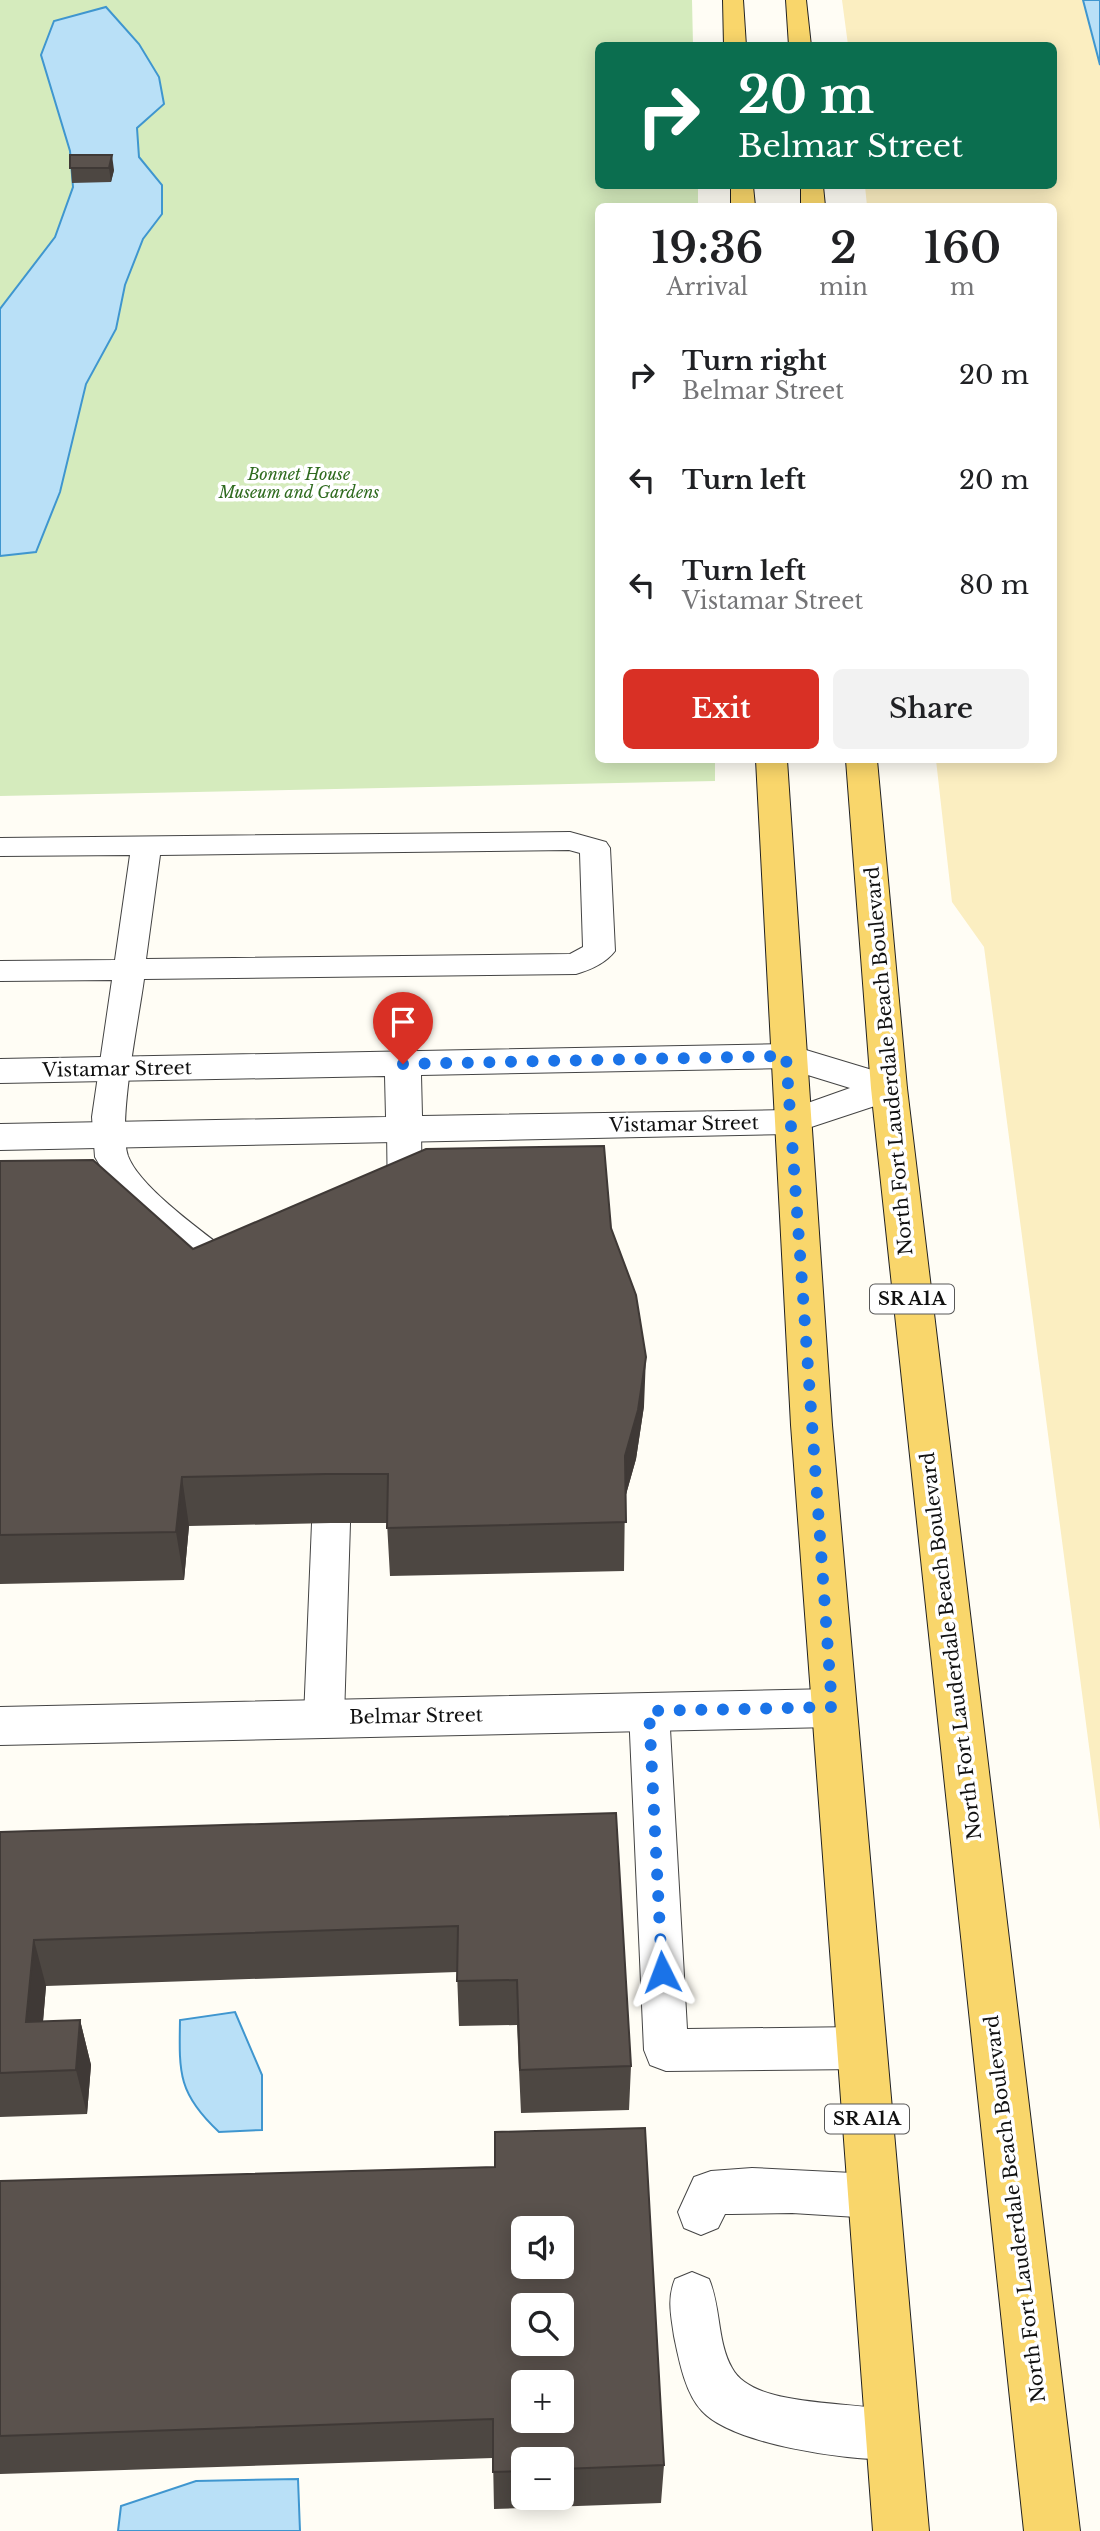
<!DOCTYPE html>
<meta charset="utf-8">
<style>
:root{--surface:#fff;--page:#f2f2f2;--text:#202124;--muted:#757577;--accent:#d93025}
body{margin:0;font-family:"Libre Baskerville",serif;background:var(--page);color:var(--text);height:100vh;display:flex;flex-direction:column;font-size:26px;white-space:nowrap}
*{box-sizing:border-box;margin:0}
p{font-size:23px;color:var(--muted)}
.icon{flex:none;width:38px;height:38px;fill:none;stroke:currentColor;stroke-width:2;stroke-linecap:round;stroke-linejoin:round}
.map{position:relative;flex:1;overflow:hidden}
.sheet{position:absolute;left:595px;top:203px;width:462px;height:560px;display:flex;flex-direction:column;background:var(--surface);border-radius:10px;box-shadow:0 4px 18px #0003}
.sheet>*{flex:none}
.guide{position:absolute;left:595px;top:42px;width:462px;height:147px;border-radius:10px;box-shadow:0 4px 18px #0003;background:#0b6e4f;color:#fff;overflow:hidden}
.tools{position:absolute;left:511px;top:2216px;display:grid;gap:14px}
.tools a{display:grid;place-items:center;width:63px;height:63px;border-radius:10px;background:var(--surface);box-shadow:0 4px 18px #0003;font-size:35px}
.pin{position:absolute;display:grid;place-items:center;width:60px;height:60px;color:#fff;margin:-72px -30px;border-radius:50% 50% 50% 0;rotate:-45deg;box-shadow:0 0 7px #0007}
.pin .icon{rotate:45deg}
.me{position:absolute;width:77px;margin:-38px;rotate:357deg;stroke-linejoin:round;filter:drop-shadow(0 0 5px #0008)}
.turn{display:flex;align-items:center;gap:24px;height:147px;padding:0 28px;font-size:32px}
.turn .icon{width:91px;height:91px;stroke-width:2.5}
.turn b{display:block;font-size:49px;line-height:60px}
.eta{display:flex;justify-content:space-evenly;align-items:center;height:119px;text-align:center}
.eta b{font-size:42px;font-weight:600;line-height:49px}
.action{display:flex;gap:14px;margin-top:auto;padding:14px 28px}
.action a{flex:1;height:80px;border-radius:10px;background:var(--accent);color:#fff;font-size:28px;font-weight:600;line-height:80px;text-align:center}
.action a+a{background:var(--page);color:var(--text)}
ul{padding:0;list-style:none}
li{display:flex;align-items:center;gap:21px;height:105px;padding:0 28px}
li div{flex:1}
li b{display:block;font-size:26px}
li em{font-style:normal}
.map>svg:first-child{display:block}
</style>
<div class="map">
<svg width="1100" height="2531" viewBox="0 0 1100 2531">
<rect width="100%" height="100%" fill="#fffdf5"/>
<path fill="#d5ebbd" d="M0,0H692L693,45L598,46V186H698V206H598V760H715V781L0,796Z"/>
<path fill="#fbeec1" d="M842,0H1083L1100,65V1830L984,947L952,902L936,760H1054V206H867L865,186H1054V46L848,45Z"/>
<path fill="#b9e0f7" stroke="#3f96cf" stroke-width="2" d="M1083,0H1100V65Z
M106,7L139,44L159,77L164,104L137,128L139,157L162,185V214L143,239L125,285L116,329L86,384L60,492L36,552L0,556V309L55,237L73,187L70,151L41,55L54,21Z
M235,2012L262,2075V2130L219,2132C178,2094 179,2073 180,2020Z
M298,2479L300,2531H118L121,2506L196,2481Z"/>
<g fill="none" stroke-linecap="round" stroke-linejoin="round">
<defs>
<path id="service" d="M570,832L606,842L610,848L615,951C606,963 590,970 576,974L144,979C139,1018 117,1123 128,1156C141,1191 220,1244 250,1268L256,1277L250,1286L238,1290L226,1286L138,1213L109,1181L95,1157L92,1117L112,980L0,981V961L115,960L130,855L0,856V838ZM569,850L580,853L583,947L570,954L146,959L160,855Z
M404,1118L416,1121L421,1129L422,1207L417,1216L405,1219L393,1216L388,1207L387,1129L392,1121Z
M331,1508L345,1512L350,1523L344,1718L338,1730L324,1735L310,1730L304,1718L312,1523L317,1512Z
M649,1694L663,1699L669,1711L687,2029L860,2027L876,2033L882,2048L876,2063L860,2069L666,2071L650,2065L644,2050L629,1711L635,1699Z
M752,2168L873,2174L890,2180L896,2196L890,2212L873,2218L792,2213L731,2214H725L718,2228L701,2235L684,2228L678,2212L694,2177L711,2171Z
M692,2272L709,2279C721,2307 717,2342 732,2368C755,2412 867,2398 911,2416L918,2434L911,2452C904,2454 897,2458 891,2459C847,2461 732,2444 702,2411C685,2393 679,2360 674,2336C671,2315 667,2299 675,2279Z"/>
<path id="minor" d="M786,1044L902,1079L907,1088L902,1097L790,1134L0,1150V1124L386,1117L385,1076L0,1083V1059ZM785,1068L850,1088L788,1110L422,1116L421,1075Z
M832,1689L848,1695L854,1708L848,1721L832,1727L0,1745V1707Z"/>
<path id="primary" d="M723,0H743L746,46H724Z
M786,0H806L811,46H789Z
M731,186H753L755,206H731Z
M801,186H823L825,206H801Z
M756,760H787L832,1425L929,2531H873L791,1425Z
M846,760H877L907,1088L1080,2531H1024L871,1088Z"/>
</defs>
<use href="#service" stroke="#444" stroke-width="2"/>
<use href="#minor" stroke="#444" stroke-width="2"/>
<use href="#primary" stroke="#222" stroke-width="2"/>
<use href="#service" fill="#fff" fill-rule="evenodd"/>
<use href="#minor" fill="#fff" fill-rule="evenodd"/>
<use href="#primary" fill="#f9d66b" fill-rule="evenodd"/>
</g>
<path fill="#4d4742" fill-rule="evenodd" d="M70,155L114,170L111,182L72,183Z
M0,1161L193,1249L611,1228L644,1406L636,1459L625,1498L624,1571L390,1576L387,1523H331L189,1526L184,1580L0,1584Z
M616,1813L631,2066L629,2110L521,2113L517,2025L459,2026L457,1972L46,1986L43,2022L80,2020L91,2065L87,2114L0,2117V1832Z
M0,2181L664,2465L661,2503L494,2509L493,2458L0,2474ZM523,2459H562V2497H523Z"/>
<path fill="#3f3936" d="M112,155L114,170L111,182L109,168Z
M646,1357L644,1406L636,1459L623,1505L625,1456Z
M182,1477L189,1526L184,1580L176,1532Z
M34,1940L46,1986L39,2067L26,2022Z
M80,2020L91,2065L87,2114L76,2070Z"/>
<path fill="#5a524d" stroke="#3f3936" stroke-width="2" fill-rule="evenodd" d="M70,155H112L109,168H70Z
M604,1146L611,1228L636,1295L646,1357L638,1410L625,1456L626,1522L387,1528L388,1474H326L182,1477L176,1532L0,1535V1161L93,1160L193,1249L426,1149Z
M616,1813L631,2066L520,2070L517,1980L457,1981L458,1926L34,1940L26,2022L80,2020L76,2070L0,2073V1832Z
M645,2128L664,2465L562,2469V2459H523V2471L493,2472V2419L0,2436V2181L495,2167V2132ZM523,2228H562V2266H523ZM523,2305H562V2343H523ZM523,2382H562V2420H523Z"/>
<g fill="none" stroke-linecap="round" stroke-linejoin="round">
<path stroke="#1a73e8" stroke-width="12" stroke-dasharray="0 21.6" d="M403,1064L786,1056L832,1707L649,1711L662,1972"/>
</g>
<g text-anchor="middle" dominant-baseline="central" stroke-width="7" stroke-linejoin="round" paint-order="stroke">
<g font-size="16" font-style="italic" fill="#2f6b1f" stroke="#fff">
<text x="299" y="474">Bonnet House<tspan x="299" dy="18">Museum and Gardens</tspan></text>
</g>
<g fill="#fff" stroke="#585858" stroke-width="2">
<rect x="870" y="1284.5" width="84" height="29" rx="5"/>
<rect x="825" y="2104.5" width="84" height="29" rx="5"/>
</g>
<g font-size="18" font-weight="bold" fill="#111">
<text x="912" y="1299">SR A1A</text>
<text x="867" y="2119">SR A1A</text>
</g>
<g font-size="19" fill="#111" stroke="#fff">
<text transform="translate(889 1061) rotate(-95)">North Fort Lauderdale Beach Boulevard</text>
<text transform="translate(117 1069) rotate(-1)">Vistamar Street</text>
<text transform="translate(684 1124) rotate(-1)">Vistamar Street</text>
<text transform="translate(951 1646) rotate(-97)">North Fort Lauderdale Beach Boulevard</text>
<text transform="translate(416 1716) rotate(-1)">Belmar Street</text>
<text transform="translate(1015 2209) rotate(-97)">North Fort Lauderdale Beach Boulevard</text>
</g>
</g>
</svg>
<div class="tools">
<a><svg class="icon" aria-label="sound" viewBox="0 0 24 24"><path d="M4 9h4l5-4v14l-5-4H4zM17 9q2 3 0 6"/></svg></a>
<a><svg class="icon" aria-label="search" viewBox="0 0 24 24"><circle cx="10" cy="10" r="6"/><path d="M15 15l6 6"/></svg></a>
<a>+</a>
<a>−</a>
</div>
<div class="pin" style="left:403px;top:1064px;background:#d93025"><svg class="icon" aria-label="arrive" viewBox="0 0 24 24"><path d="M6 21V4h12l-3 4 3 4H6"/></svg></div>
<svg class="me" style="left:662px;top:1972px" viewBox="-20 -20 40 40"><path d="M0-17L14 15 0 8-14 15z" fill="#1a73e8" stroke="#fff" stroke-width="4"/></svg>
<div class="guide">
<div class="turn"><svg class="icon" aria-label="right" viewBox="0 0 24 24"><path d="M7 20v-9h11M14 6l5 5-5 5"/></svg><div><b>20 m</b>Belmar Street</div></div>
</div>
<section class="sheet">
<div class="eta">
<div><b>19:36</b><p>Arrival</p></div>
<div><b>2</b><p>min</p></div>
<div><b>160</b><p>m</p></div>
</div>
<ul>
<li><svg class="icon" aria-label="right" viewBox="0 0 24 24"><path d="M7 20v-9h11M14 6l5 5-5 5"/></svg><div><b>Turn right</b><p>Belmar Street</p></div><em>20 m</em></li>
<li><svg class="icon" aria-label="left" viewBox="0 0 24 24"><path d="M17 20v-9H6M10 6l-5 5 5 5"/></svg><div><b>Turn left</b></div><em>20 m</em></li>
<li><svg class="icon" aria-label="left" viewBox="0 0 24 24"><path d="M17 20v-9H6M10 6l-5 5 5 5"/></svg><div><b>Turn left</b><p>Vistamar Street</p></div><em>80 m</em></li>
</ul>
<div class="action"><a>Exit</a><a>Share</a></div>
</section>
</div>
